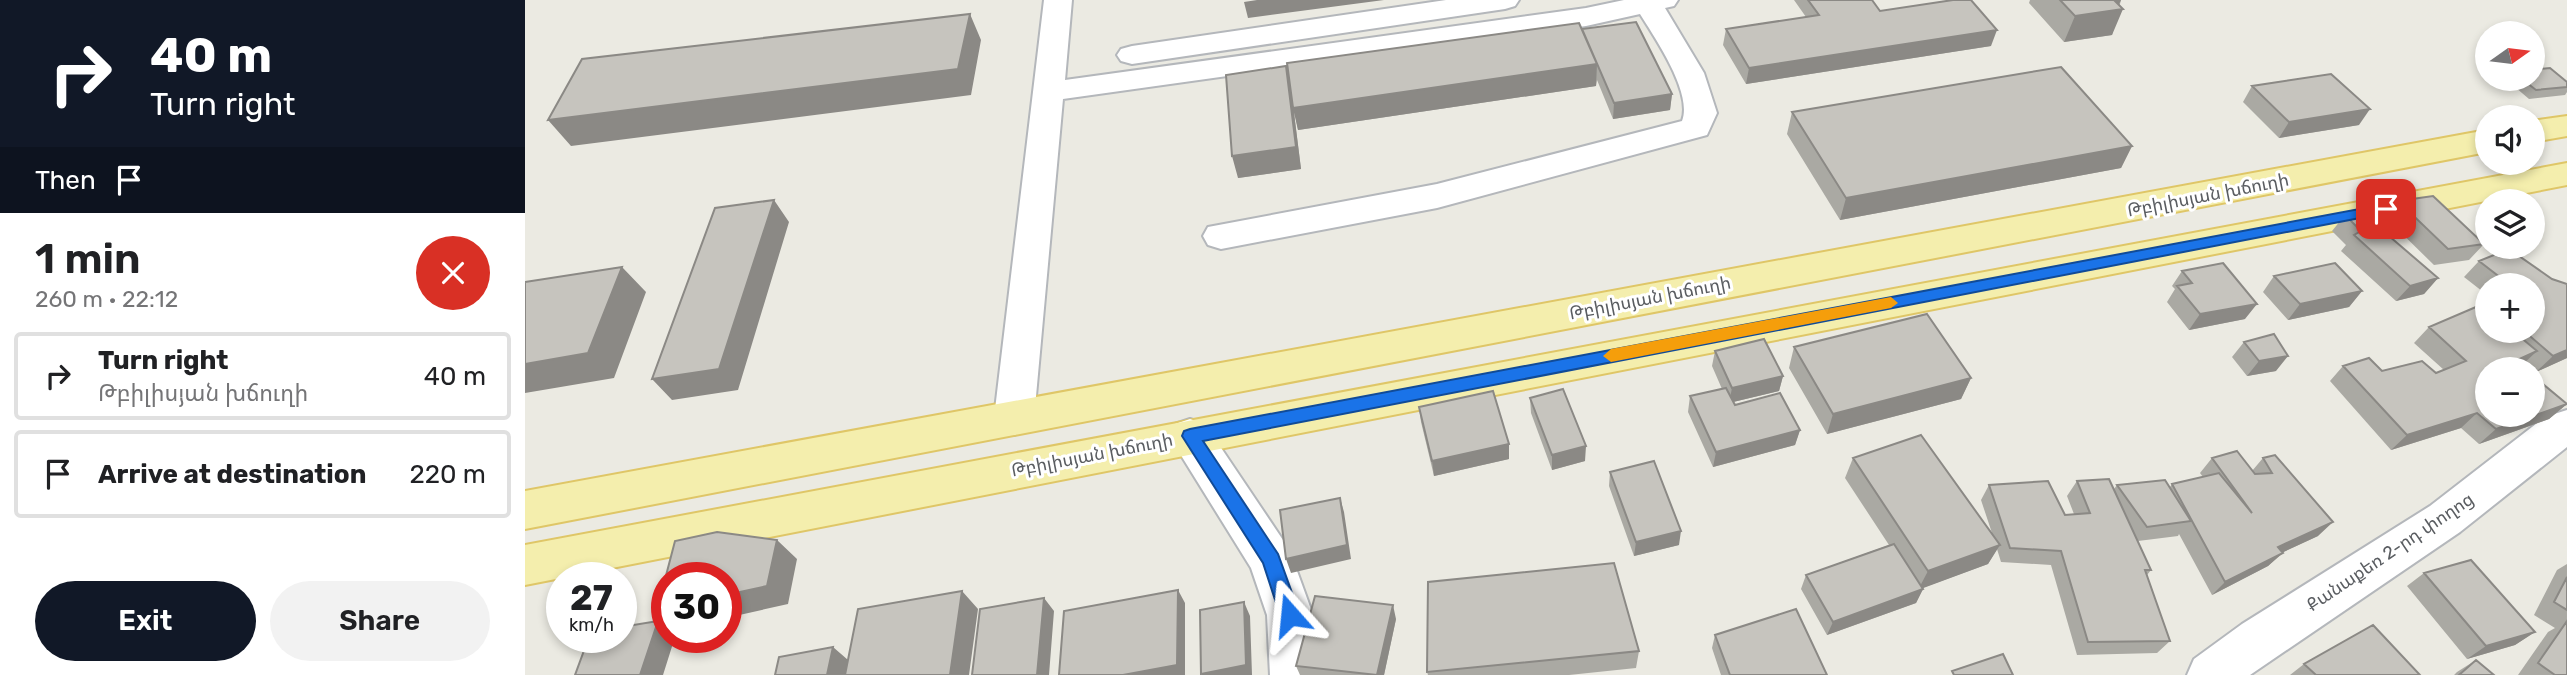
<!DOCTYPE html>
<meta charset="utf-8">
<style>
:root{--surface:#fff;--page:#f2f2f2;--text:#202124;--muted:#757577;--line:#e0e0e0;--accent:#111827}
body{margin:0;font-family:Rubik,"Noto Sans Armenian",sans-serif;background:var(--page);color:var(--text);height:100vh;display:flex;flex-direction:column;font-size:26px;white-space:nowrap}
*{box-sizing:border-box;margin:0}
p{font-size:23px;color:var(--muted)}
.icon{flex:none;width:38px;height:38px;fill:none;stroke:currentColor;stroke-width:2;stroke-linecap:round;stroke-linejoin:round}
.map{position:relative;flex:1;overflow:hidden}
.details{display:flex;flex-direction:column;background:var(--surface);width:525px}
.details>*{flex:none}
.hud{background:#111827;color:#fff;overflow:hidden}
.needle{width:46px;rotate:76deg}
.fabs{position:absolute;left:1950px;top:21px;display:grid;gap:14px}
.fabs a{display:grid;place-items:center;width:70px;height:70px;border-radius:50%;background:var(--surface);box-shadow:0 4px 10px #0003;font-size:35px}
.speed{position:absolute;left:21px;top:562px;display:flex;gap:14px;font-size:35px;font-weight:700;text-align:center}
.speed>*{display:grid;place-content:center;width:91px;height:91px;border-radius:50%;background:var(--surface);box-shadow:0 4px 10px #0003;line-height:1}
.speed small{font-size:18px;font-weight:400}
.speed .limit{border:10px solid #d22;background:#fff;color:#111}
.pin{position:absolute;display:grid;place-items:center;width:60px;height:60px;color:#fff;margin:-30px;border-radius:14px;box-shadow:0 4px 10px #0006}
.me{position:absolute;width:77px;margin:-38px;rotate:342deg;stroke-linejoin:round;filter:drop-shadow(0 0 5px #0008)}
.turn{display:flex;align-items:center;gap:24px;height:147px;padding:0 35px;font-size:32px}
.turn .icon{width:91px;height:91px;stroke-width:2.5}
.turn b{display:block;font-size:49px;line-height:60px}
.then{display:flex;align-items:center;height:66px;padding:0 35px;background:#0003;gap:14px;font-size:26px}
.round{display:grid;place-items:center;flex:none;width:74px;height:74px;border-radius:37px;background:var(--page)}
.summary{display:flex;align-items:center;justify-content:space-between;height:119px;padding:0 35px}
h1{font-size:42px;font-weight:600;line-height:52px}
.primary-button{display:flex;gap:14px;margin-top:auto;padding:14px 35px}
.primary-button a{flex:1;height:80px;border-radius:42px;background:var(--accent);color:#fff;font-size:28px;font-weight:600;line-height:80px;text-align:center}
.primary-button a+a{background:var(--page);color:var(--text)}
ul{padding:0;list-style:none}
li{display:flex;align-items:center;gap:21px;height:88px;margin:0 14px 10px;padding:0 21px;border:4px solid var(--line);border-radius:7px}
li div{flex:1}
li b{display:block;font-size:26px}
li em{font-style:normal}
main{display:flex;flex:1;min-height:0}
.map>svg:first-child{display:block}
</style>
<main>
<section class="details">
<div class="hud">
<div class="turn"><svg class="icon" aria-label="right" viewBox="0 0 24 24"><path d="M7 20v-9h11M14 6l5 5-5 5"/></svg><div><b>40 m</b>Turn right</div></div>
<div class="then">Then<svg class="icon" aria-label="arrive" viewBox="0 0 24 24"><path d="M6 21V4h12l-3 4 3 4H6"/></svg></div>
</div>
<div class="summary"><div><h1>1 min</h1><p>260 m · 22:12</p></div><a class="round" style="background:#d93025;color:#fff"><svg class="icon" aria-label="close" viewBox="0 0 24 24"><path d="M6 6l12 12M18 6L6 18"/></svg></a></div>
<ul>
<li><svg class="icon" aria-label="right" viewBox="0 0 24 24"><path d="M7 20v-9h11M14 6l5 5-5 5"/></svg><div><b>Turn right</b><p>Թբիլիսյան խճուղի</p></div><em>40 m</em></li>
<li><svg class="icon" aria-label="arrive" viewBox="0 0 24 24"><path d="M6 21V4h12l-3 4 3 4H6"/></svg><div><b>Arrive at destination</b></div><em>220 m</em></li>
</ul>
<div class="primary-button"><a>Exit</a><a>Share</a></div>
</section>
<div class="map">
<svg width="2042" height="675" viewBox="0 0 2042 675">
<rect width="100%" height="100%" fill="#ebeae2"/>
<g fill="none" stroke-linecap="round" stroke-linejoin="round">
<defs>
<path id="minor" d="M519,0H547L540,80L1061,8L1099,0H1153L1149,6L1140,8L1179,73L1192,113L1182,135L912,208L696,249L683,245L678,236L683,227L912,184L1157,121C1168,93 1130,38 1115,14L1061,26L538,99L509,418L503,430L489,435L475,430L469,418Z
M921,0H994L990,6L980,9L607,64L596,61L592,55L596,49L607,46Z
M2042,410V447L1935,532L1725,675H1662L1669,659L1717,624L1905,506L2020,417Z
M665,419L680,424L762,546L768,560L788,615L793,675H745L742,615L726,568L644,436L650,424Z"/>
<path id="major" d="M2042,116V136L2007,142V121Z
M1962,130V152L0,529V491Z
M2042,163V185L0,585V545Z"/>
</defs>
<use href="#minor" stroke="#b4b7bb" stroke-width="4"/>
<use href="#major" stroke="#dfc667" stroke-width="4"/>
<use href="#minor" fill="#fff" fill-rule="evenodd"/>
<use href="#major" fill="#f4eead" fill-rule="evenodd"/>
</g>
<path fill="#aaa9a3" d="M1269,0H1347L1355,11L1466,46L1221,84L1198,45L1201,29L1281,17Z
M1505,0H1596L1587,35L1539,42L1504,3Z
M1057,29L1147,94L1145,110L1088,119L1072,80L1071,86L773,130L767,98L776,169L713,178L761,66L766,87Z
M1984,79H2007L2042,82V92L2040,95L2004,99L1983,81Z
M1727,86L1834,125L1754,138L1718,102Z
M1267,112L1607,146L1596,168L1315,220L1262,134Z
M1873,201L1959,244L1944,260L1909,265L1860,217Z
M1820,215L1913,278L1899,294L1871,301L1816,251L1821,245L1807,231Z
M1954,261L2042,284V358L2011,372L2001,362L1996,366L2042,404L2024,419L1954,444L1936,428L1866,450L1805,381L1818,366L1857,371L1911,373L1919,370L1889,343L1904,327L1962,331H2007V285H1962V295L1939,277Z
M1657,271L1720,319L1664,330L1642,302L1650,289L1647,286Z
M1749,276L1837,291L1824,307L1763,320L1738,292Z
M1719,342L1751,371L1722,376L1707,357Z
M1269,347L1446,378L1436,399L1302,434L1264,368Z
M1190,351L1258,376L1254,391L1208,402L1210,405L1275,430L1270,445L1188,467L1163,412L1165,396L1197,389L1187,366Z
M1005,398L1060,461L1027,470L1006,413Z
M894,407L984,444V459L909,476L896,422Z
M1328,458L1467,533L1456,500L1464,485L1540,515L1549,514L1542,496L1552,481L1589,489L1592,485L1645,487L1647,484L1678,477L1675,473L1687,458L1727,471L1738,458L1793,536L1758,552L1743,566L1687,595L1654,534L1653,536L1613,541L1626,570L1622,575L1645,641L1632,653L1552,655L1526,565L1476,562L1472,549L1463,564L1397,588L1398,589L1391,603L1302,635L1276,589L1281,575L1364,545L1320,478Z
M1085,472L1154,545L1109,556L1084,486Z
M2042,564V675H1993L2023,632L2030,628L2009,615L2032,570Z
M1899,573L2010,632L1990,645L1942,659L1882,586Z
M871,619L859,675H775L771,666Z
M1190,635L1302,675H1196L1187,648Z
M1114,651L1111,668L1044,675H903L902,672Z
M1951,660L1969,675H1929L1932,672Z
M1779,664L1895,675H1765Z"/>
<path fill="#8b8985" d="M732,0H859L723,18L719,2Z
M1574,0H1596L1591,10L1598,9L1587,35L1539,42L1550,16Z
M445,14L456,40L446,95L46,146L23,120Z
M1472,30L1466,46L1221,84L1224,68Z
M1072,64L1071,86L773,130L768,108Z
M761,66L766,88L776,169L713,178L707,156Z
M1147,94L1145,110L1088,119L1089,103Z
M1845,109L1834,125L1754,138L1764,122Z
M1607,146L1596,168L1315,220L1321,198Z
M249,200L264,222L213,390L147,400L127,379Z
M97,267L121,292L89,378L0,393V364Z
M1913,278L1899,294L1871,301L1885,286Z
M1837,291L1824,307L1763,320L1775,304Z
M1732,304L1720,319L1664,330L1675,314Z
M2042,350V358L2011,372L2028,356Z
M2012,351L1995,367L1990,361Z
M1763,356L1751,371L1722,376L1734,361Z
M1258,376L1254,391L1204,403L1207,388Z
M1446,378L1436,399L1302,434L1308,414Z
M2042,404L2024,419L1954,444L1971,429Z
M1952,413L1936,428L1866,450L1882,435Z
M1275,430L1270,445L1188,467L1191,452Z
M984,444V459L909,476L907,461Z
M1061,446L1060,461L1027,470V455Z
M815,498L819,512L826,559L766,573L761,559Z
M1808,522L1793,536L1739,561L1753,547Z
M1156,531L1154,545L1109,556L1111,542Z
M252,540L272,559L263,604L201,618V595Z
M1475,545L1463,564L1393,590L1403,571Z
M1758,553L1743,566L1687,595L1700,582Z
M1398,589L1391,603L1302,635L1308,622Z
M653,590L660,603V675H598Z
M437,591L453,609L444,675H425Z
M519,598L529,611L524,675H512Z
M719,602L725,616L727,675H677L676,674Z
M868,605L871,619L859,675H852Z
M142,608V618L132,610Z
M133,621L142,627V637H150L138,675H115Z
M2010,632L1990,645L1942,659L1961,646Z
M308,647L323,660L320,675H302Z"/>
<path fill="#c6c4be" stroke="#8b8985" stroke-width="2" d="M1283,0H1347L1355,11L1428,0H1446L1472,30L1224,68L1201,29L1294,15Z
M1535,0H1589L1598,9L1550,16Z
M445,14L433,69L23,120L57,59Z
M1111,22L1147,94L1089,103L1057,29Z
M1054,23L1072,64L768,108L762,63Z
M761,66L771,147L707,156L701,75Z
M1536,67L1607,146L1321,198L1267,112Z
M2025,68L2042,82V87L2011,90L1997,79H2007V70Z
M1806,74L1845,109L1764,122L1727,86Z
M1908,196L1959,244L1923,249L1873,201Z
M249,200L194,369L127,379L190,208Z
M1836,212L1913,278L1885,286L1829,235L1836,231L1820,215Z
M1984,249L2027,279L2042,284V350L2028,356L1999,331H2007V285H1985L1954,261Z
M1698,263L1732,304L1675,314L1652,286L1667,283L1657,271Z
M1810,263L1837,291L1775,304L1749,276Z
M97,267L63,353L0,364V282Z
M1958,304L1962,307V331H1988L2012,351L1990,361L2000,369H1962V415H2007V375L2042,404L1971,429L1952,413L1882,435L1818,366L1844,358L1857,371L1897,361L1911,373L1941,361L1904,327Z
M1402,314L1446,378L1308,414L1269,347Z
M1749,334L1763,356L1734,361L1719,342Z
M1239,339L1258,376L1207,388L1190,351Z
M1201,388L1210,405L1255,393L1275,430L1191,452L1165,396Z
M1038,389L1061,446L1027,455L1005,398Z
M968,391L984,444L907,461L894,407Z
M1396,435L1475,545L1403,571L1328,458Z
M1712,451L1730,474L1747,473L1738,458L1750,455L1808,522L1753,547L1758,553L1700,582L1647,484L1694,473L1727,513L1687,458Z
M1129,461L1156,531L1111,542L1085,472Z
M1584,479L1626,570H1620L1645,641L1563,642L1536,551L1485,548L1464,485L1523,481L1540,515L1565,513L1552,481Z
M1640,480L1666,521L1622,527L1592,485Z
M815,498L822,545L761,559L755,510Z
M192,532L252,540L242,586L201,595V578H142V608L132,610L150,541Z
M1369,544L1398,589L1308,622L1281,575Z
M1946,560L2010,632L1961,646L1899,573Z
M1089,563L1114,651L902,672L903,582Z
M2042,577V610L2029,602Z
M653,590L652,665L598,675H534L539,611Z
M437,591L425,675H320L333,609Z
M790,596L868,605L852,675L771,666Z
M519,598L512,675H447L455,609Z
M719,602L721,665L676,674L675,610Z
M1271,609L1302,675H1205L1190,635Z
M133,621L115,675H50L64,637H96V627Z
M2042,621V675H2030L2013,663Z
M1848,625L1895,675H1791L1779,664Z
M308,647L302,675H250L254,657Z
M1478,654L1488,675H1429L1427,671Z
M1951,660L1969,675H1934Z"/>
<path fill="#1a73e8" stroke="#114b97" stroke-width="2" d="M1861,204L1868,209L1866,212L678,441L753,554L775,615L772,622L765,624L758,622L755,615L738,563L657,436L659,431L665,429Z"/>
<path fill="#f59e0b" d="M1366,297L1373,303L1366,308L1086,362L1078,356L1086,349Z"/>
<g text-anchor="middle" dominant-baseline="central" stroke-width="6" stroke-linejoin="round" paint-order="stroke">
<g font-size="18" fill="#5a5d61" stroke="#fff">
<text transform="translate(1683 195) rotate(-11)">Թբիլիսյան խճուղի</text>
<text transform="translate(1125 298) rotate(-11)">Թբիլիսյան խճուղի</text>
<text transform="translate(567 455) rotate(-11)">Թբիլիսյան խճուղի</text>
<text transform="translate(1865 552) rotate(-34)">Քանաքեռ 2-րդ փողոց</text>
</g>
</g>
</svg>
<div class="fabs">
<a><svg class="needle" viewBox="-14 -14 28 28"><path d="M0-13l5 13h-10z" fill="#e53935"/><path d="M0 13l5-13h-10z" fill="#757577"/></svg></a>
<a><svg class="icon" aria-label="sound" viewBox="0 0 24 24"><path d="M4 9h4l5-4v14l-5-4H4zM17 9q2 3 0 6"/></svg></a>
<a><svg class="icon" aria-label="layers" viewBox="0 0 24 24"><path d="M12 4l9 5-9 5-9-5zM3 14l9 5 9-5"/></svg></a>
<a>+</a>
<a>−</a>
</div>
<div class="speed"><div>27<small>km/h</small></div><div class="limit">30</div></div>
<div class="pin" style="left:1861px;top:209px;background:#d93025"><svg class="icon" aria-label="arrive" viewBox="0 0 24 24"><path d="M6 21V4h12l-3 4 3 4H6"/></svg></div>
<svg class="me" style="left:765px;top:615px" viewBox="-20 -20 40 40"><path d="M0-17L14 15 0 8-14 15z" fill="#1a73e8" stroke="#fff" stroke-width="4"/></svg>
</div>
</main>
